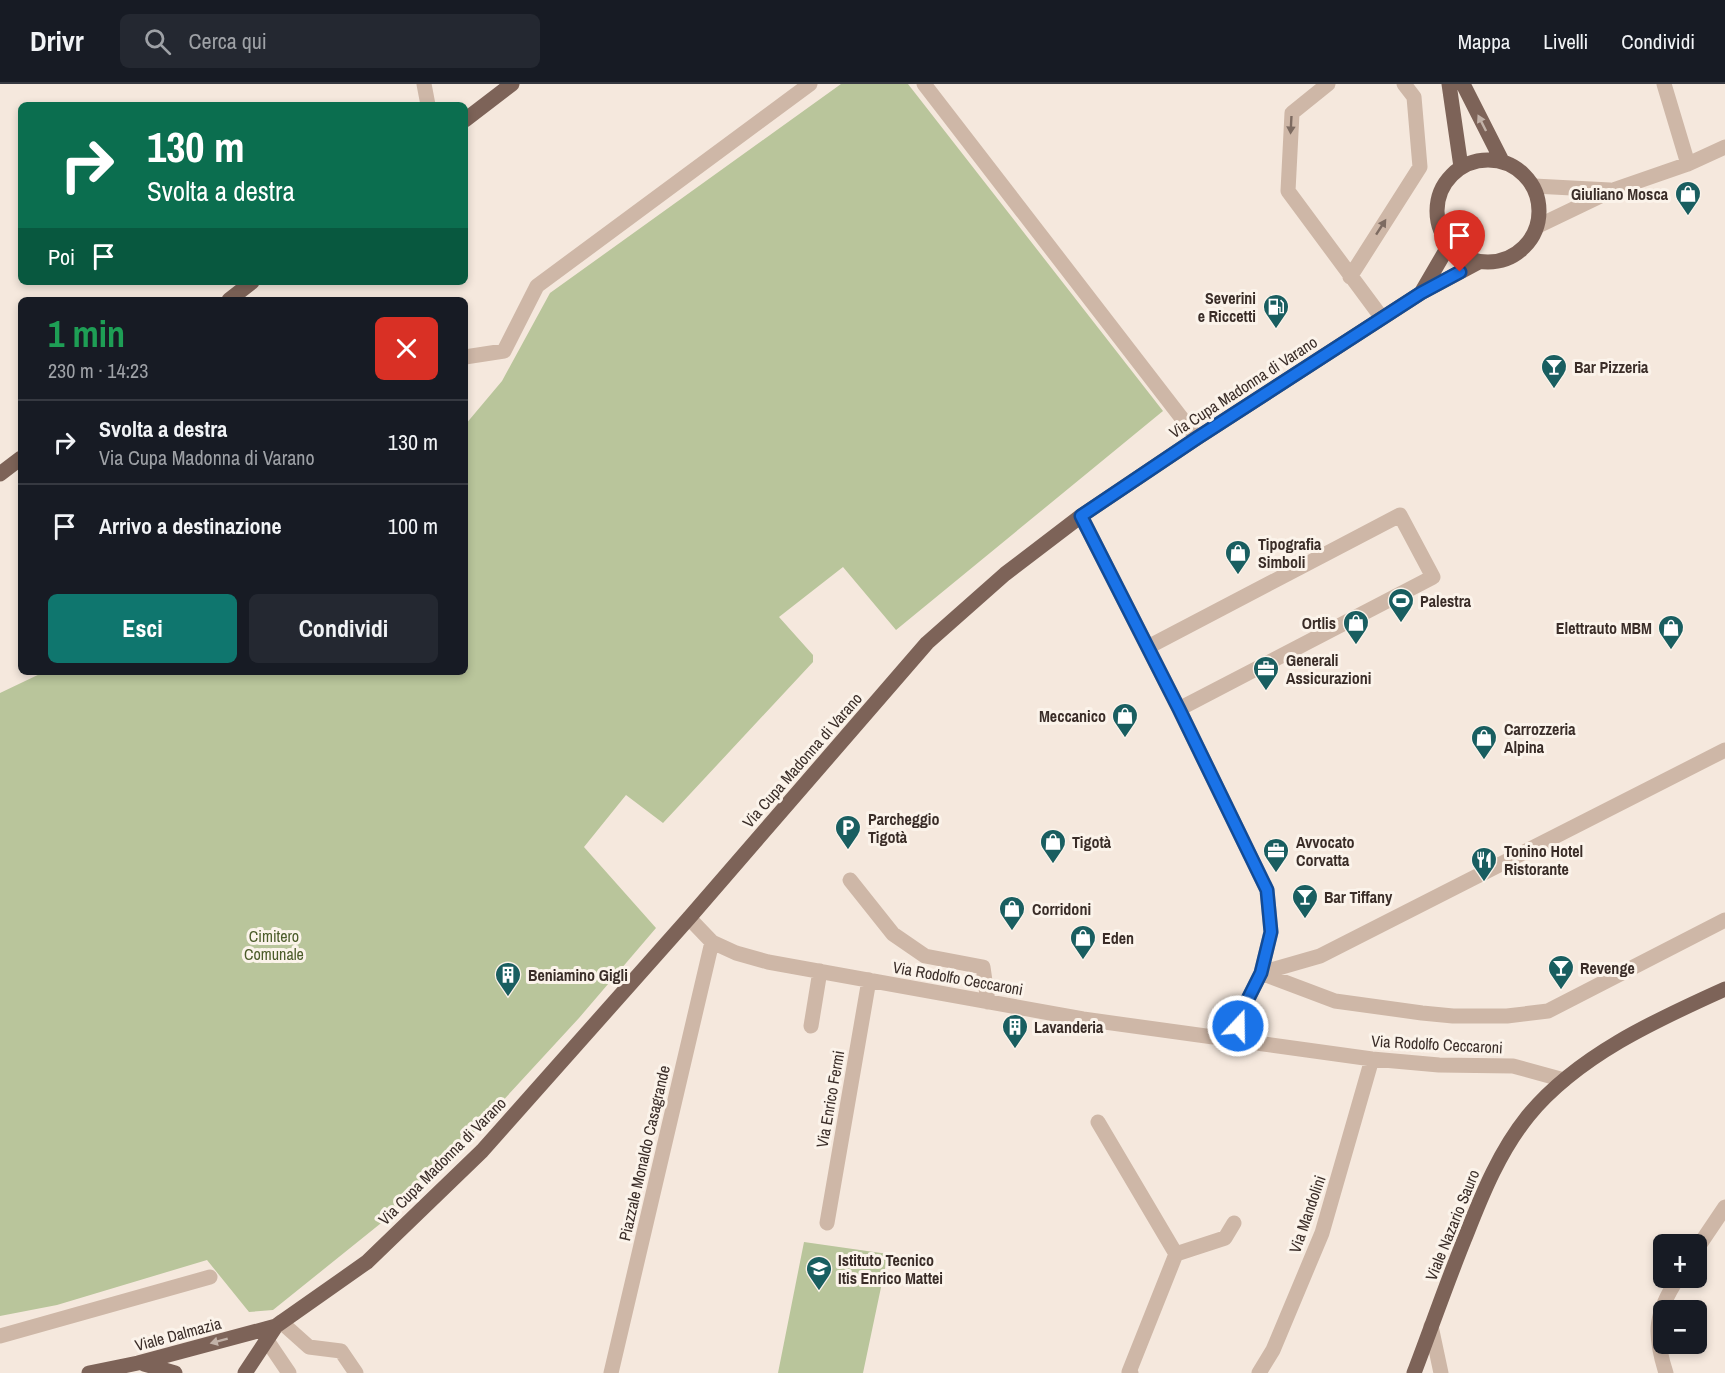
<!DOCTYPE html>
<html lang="it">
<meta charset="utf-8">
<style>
:root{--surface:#171b24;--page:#242831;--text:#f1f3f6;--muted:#9ea1a6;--line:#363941;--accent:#0f766e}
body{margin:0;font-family:"Archivo Narrow",sans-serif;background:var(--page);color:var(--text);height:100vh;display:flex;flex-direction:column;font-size:22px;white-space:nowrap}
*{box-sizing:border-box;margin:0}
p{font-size:20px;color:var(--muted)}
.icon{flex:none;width:33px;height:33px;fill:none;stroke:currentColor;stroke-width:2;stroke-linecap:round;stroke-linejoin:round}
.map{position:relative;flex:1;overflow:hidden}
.panel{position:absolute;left:18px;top:213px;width:450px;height:378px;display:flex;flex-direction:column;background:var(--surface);border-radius:9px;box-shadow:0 3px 9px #0003}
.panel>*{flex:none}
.hud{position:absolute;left:18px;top:18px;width:450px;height:183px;border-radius:9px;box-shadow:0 3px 9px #0003;background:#0b6e4f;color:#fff;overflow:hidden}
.fabs{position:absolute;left:1653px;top:1150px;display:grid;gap:12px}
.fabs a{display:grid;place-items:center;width:54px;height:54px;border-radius:9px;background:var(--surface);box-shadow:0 3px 9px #0003;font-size:30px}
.pin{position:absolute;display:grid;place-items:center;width:51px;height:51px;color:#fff;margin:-62px -26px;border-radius:50% 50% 50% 0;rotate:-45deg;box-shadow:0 0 6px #0007}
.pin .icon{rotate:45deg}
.me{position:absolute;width:66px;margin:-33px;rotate:21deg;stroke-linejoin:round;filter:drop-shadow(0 0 4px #0008)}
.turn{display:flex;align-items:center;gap:21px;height:126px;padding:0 30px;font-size:27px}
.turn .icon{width:78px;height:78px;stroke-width:2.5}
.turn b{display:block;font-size:42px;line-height:51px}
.then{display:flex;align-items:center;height:57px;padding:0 30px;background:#0003;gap:12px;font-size:22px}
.round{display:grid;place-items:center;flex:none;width:63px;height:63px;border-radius:9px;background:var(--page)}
.head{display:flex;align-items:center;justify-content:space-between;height:102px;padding:0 30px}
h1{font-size:36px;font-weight:700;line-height:45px;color:#1e9e55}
.cta{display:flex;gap:12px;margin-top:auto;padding:12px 30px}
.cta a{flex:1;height:69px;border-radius:9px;background:var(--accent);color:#fff;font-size:24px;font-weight:700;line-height:69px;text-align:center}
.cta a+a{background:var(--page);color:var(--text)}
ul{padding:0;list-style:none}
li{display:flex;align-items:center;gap:18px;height:84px;padding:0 30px;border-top:2px solid var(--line)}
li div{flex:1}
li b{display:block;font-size:22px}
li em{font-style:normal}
header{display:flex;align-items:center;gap:36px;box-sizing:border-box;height:84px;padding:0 30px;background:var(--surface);border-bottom:2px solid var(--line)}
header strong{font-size:28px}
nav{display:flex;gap:33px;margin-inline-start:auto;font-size:21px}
.search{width:420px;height:54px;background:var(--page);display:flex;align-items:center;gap:15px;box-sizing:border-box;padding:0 21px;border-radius:9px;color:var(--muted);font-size:22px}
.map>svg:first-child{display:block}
</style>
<header>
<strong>Drivr</strong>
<div class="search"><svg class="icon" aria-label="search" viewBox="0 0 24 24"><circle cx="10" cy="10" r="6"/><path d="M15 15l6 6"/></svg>Cerca qui</div>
<nav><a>Mappa</a><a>Livelli</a><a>Condividi</a></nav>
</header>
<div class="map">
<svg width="1725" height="1289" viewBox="0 0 1725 1289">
<rect width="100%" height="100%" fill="#f5e8dd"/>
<path fill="#b9c59b" d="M841,0H908L1163,327L896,546L843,483L779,533L813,571V578L663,739L626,711L584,763L656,844L579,934L416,1111L273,1226L249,1228L207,1176L57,1221L0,1232V609L44,588H465V341L502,297L550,209Z
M804,1158L888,1170L863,1289H778Z"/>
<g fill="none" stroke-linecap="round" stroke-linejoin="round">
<path stroke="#ceb7a7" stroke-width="15" d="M424,0L428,21
M924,0L1197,354
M1328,0L1292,29L1288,107L1382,234
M1664,0L1688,80
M1534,102L1610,106
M1538,142L1613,106L1688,80L1725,63
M1350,193L1420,83L1414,13L1404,0
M465,273L504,267L537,202L810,0
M1081,432L1179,625L1267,806L1271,848L1261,889L1242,927L1234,956
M1148,563L1400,431L1433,493L1179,625
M850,796L893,850L925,872L983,883L988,918
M689,834L712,858L736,869L768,878L1083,935L1372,975L1439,981L1513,982L1564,996
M1261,889L1320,872L1725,666
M1261,889L1335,917L1422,929L1453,932H1507L1548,927L1725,836
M811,942L820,887
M1098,1038L1176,1170L1129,1288L1131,1289
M827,1139L869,896
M1696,1166L1725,1123
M1176,1170L1225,1154L1234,1139
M281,1238L309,1263L341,1267L356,1289
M1431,1242L1441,1289
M0,1252L210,1193
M266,1255L289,1289
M611,1289L712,858
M1259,1289L1273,1266L1322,1149L1372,975
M1666,1289C1653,1249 1655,1229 1678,1194"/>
<path stroke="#7d6358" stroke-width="15" d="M1449,0L1461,83
M1463,0L1502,77
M465,36L512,0
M1437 127a51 51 0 1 1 102 0a51 51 0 1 1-102 0Z
M1421,209L1449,161
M229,216L252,198
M0,390L21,374
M144,1280L175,1289
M89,1289L138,1279L276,1242L367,1178L482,1067L689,834L927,559L1005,490L1081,432L1197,354L1421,209L1479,178
M245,1289L276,1242
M1414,1289C1432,1242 1448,1195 1467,1149C1483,1108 1500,1067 1528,1032C1577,972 1656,936 1725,905"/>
</g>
<defs><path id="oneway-solid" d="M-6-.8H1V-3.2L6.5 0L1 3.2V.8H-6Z" transform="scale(1.5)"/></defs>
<g fill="#c2b2a8">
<use href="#oneway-solid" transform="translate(1482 39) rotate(-117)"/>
<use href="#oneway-solid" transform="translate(219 1257) rotate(165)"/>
</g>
<g fill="#7d6b61">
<use href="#oneway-solid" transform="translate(1291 41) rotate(93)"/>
<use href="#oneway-solid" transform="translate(1381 143) rotate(-57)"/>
</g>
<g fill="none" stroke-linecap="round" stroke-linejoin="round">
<defs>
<path id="route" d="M1238,942L1242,927L1261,889L1271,848L1267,806L1179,625L1081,432L1197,354L1421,209L1460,188"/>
</defs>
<use href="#route" stroke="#114b97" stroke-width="15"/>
<use href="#route" stroke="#1a73e8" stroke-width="10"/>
</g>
<defs>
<symbol id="shop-pin" viewBox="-11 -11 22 30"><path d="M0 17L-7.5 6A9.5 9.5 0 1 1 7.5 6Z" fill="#195e60" stroke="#fbf3ea"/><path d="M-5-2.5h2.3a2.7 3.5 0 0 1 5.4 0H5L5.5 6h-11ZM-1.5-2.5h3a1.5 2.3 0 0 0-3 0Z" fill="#fff"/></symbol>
<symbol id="fuel-pin" viewBox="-11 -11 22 30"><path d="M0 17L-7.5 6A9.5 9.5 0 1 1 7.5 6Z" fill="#195e60" stroke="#fbf3ea"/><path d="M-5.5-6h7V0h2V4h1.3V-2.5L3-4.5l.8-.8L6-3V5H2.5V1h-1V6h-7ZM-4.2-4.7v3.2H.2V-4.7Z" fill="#fff"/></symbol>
<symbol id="bar-pin" viewBox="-11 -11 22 30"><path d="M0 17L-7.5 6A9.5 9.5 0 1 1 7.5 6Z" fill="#195e60" stroke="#fbf3ea"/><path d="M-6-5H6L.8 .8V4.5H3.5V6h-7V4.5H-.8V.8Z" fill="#fff"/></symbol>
<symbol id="stadium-pin" viewBox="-11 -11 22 30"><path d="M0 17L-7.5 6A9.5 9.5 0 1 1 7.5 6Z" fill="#195e60" stroke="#fbf3ea"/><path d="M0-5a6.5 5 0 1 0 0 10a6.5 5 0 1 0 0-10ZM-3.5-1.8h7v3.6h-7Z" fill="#fff"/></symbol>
<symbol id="office-pin" viewBox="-11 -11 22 30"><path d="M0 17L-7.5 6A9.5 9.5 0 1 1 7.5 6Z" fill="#195e60" stroke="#fbf3ea"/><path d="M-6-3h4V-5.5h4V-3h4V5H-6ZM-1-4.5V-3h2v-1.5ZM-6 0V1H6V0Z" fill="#fff"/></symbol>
<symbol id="parking-pin" viewBox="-11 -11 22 30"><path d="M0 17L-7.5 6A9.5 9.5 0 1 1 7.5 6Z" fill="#195e60" stroke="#fbf3ea"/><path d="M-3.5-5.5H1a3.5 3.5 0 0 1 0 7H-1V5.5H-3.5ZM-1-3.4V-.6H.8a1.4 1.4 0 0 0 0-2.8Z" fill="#fff"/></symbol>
<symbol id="restaurant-pin" viewBox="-11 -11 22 30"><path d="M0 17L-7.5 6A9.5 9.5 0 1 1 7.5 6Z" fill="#195e60" stroke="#fbf3ea"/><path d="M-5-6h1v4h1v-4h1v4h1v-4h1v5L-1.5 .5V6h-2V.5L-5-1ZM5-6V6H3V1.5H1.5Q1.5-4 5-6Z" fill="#fff"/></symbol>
<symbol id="building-pin" viewBox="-11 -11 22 30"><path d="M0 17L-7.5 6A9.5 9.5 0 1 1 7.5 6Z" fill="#195e60" stroke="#fbf3ea"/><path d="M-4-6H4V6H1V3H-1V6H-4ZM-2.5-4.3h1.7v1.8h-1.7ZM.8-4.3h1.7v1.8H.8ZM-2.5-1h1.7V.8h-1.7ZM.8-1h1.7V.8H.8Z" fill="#fff"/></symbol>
<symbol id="school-pin" viewBox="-11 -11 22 30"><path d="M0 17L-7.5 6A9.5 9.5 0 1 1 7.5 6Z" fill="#195e60" stroke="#fbf3ea"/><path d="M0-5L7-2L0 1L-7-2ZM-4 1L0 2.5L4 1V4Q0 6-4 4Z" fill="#fff"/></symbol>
</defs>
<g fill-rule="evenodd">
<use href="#shop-pin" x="1673" y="95" width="30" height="40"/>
<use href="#fuel-pin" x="1261" y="208" width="30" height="40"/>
<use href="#bar-pin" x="1539" y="268" width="30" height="40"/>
<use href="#shop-pin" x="1223" y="454" width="30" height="40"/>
<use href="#stadium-pin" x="1386" y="502" width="30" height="40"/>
<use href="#shop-pin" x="1341" y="524" width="30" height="40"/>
<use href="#shop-pin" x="1656" y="529" width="30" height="40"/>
<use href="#office-pin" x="1251" y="570" width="30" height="40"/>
<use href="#shop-pin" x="1110" y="617" width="30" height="40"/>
<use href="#shop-pin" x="1469" y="639" width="30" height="40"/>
<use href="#parking-pin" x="833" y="729" width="30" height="40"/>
<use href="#shop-pin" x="1038" y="743" width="30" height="40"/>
<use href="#office-pin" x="1261" y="752" width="30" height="40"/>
<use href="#restaurant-pin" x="1469" y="761" width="30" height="40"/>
<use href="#bar-pin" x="1290" y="798" width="30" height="40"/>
<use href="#shop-pin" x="997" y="810" width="30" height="40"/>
<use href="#shop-pin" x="1068" y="839" width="30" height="40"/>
<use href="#bar-pin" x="1546" y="869" width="30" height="40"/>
<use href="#building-pin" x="493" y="876" width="30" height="40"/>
<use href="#building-pin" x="1000" y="928" width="30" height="40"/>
<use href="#school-pin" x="804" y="1170" width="30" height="40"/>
</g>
<g text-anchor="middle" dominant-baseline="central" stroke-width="6" stroke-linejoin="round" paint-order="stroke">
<g font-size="16" font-weight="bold" fill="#3a2d28" stroke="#fbf3ea" text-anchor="start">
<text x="1668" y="110" text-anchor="end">Giuliano Mosca</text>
<text x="1256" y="214" text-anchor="end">Severini<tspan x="1256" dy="18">e Riccetti</tspan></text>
<text x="1574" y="283">Bar Pizzeria</text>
<text x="1258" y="460">Tipografia<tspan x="1258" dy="18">Simboli</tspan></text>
<text x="1420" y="517">Palestra</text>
<text x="1336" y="539" text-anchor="end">Ortlis</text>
<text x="1652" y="544" text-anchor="end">Elettrauto MBM</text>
<text x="1286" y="576">Generali<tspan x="1286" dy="18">Assicurazioni</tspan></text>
<text x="1106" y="632" text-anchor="end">Meccanico</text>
<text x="1504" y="645">Carrozzeria<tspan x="1504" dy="18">Alpina</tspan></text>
<text x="868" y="735">Parcheggio<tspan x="868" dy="18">Tigotà</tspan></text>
<text x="1072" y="758">Tigotà</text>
<text x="1296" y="758">Avvocato<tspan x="1296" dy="18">Corvatta</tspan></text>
<text x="1504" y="767">Tonino Hotel<tspan x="1504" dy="18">Ristorante</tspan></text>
<text x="1324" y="813">Bar Tiffany</text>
<text x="1032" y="825">Corridoni</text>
<text x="1102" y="854">Eden</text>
<text x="1580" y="884">Revenge</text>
<text x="528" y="891">Beniamino Gigli</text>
<text x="1034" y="943">Lavanderia</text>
<text x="838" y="1176">Istituto Tecnico<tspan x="838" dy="18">Itis Enrico Mattei</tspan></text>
</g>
<g font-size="16" fill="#3a2d28" stroke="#fbf3ea">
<text transform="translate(1243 303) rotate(-33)">Via Cupa Madonna di Varano</text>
<text transform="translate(802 676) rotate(-49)">Via Cupa Madonna di Varano</text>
<text transform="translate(958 894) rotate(10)">Via Rodolfo Ceccaroni</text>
<text transform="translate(1437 960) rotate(3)">Via Rodolfo Ceccaroni</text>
<text transform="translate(830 1015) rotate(-80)">Via Enrico Fermi</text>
<text transform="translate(644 1069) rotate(-77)">Piazzale Monaldo Casagrande</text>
<text transform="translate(442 1077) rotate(-45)">Via Cupa Madonna di Varano</text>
<text transform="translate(1307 1130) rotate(-71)">Via Mandolini</text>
<text transform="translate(1452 1141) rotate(-68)">Viale Nazario Sauro</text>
<text transform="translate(178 1250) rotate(-15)">Viale Dalmazia</text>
</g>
<g font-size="16" fill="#4b5b29" stroke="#fbf3ea">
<text x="274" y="852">Cimitero<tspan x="274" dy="18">Comunale</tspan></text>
</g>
</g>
</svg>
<div class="fabs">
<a>+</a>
<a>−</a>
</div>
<div class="pin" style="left:1460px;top:188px;background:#d93025"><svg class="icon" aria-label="arrive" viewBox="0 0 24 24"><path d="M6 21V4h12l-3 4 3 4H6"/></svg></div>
<svg class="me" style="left:1238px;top:942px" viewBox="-20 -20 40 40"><circle r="17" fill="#1a73e8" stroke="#fff" stroke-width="3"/><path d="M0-11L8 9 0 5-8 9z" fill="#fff"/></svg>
<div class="hud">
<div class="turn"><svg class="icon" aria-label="right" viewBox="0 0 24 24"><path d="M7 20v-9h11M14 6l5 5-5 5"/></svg><div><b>130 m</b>Svolta a destra</div></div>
<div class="then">Poi<svg class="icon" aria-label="arrive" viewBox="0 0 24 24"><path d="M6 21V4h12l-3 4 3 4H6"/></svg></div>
</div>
<section class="panel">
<div class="head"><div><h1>1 min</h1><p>230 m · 14:23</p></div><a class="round" style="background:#d93025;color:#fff"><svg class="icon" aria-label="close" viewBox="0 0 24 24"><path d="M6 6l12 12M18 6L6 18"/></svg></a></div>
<ul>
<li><svg class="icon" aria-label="right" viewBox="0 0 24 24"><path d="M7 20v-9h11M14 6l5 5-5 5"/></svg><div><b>Svolta a destra</b><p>Via Cupa Madonna di Varano</p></div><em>130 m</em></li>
<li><svg class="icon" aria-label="arrive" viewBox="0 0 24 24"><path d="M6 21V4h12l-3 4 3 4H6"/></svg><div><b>Arrivo a destinazione</b></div><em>100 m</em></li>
</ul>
<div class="cta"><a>Esci</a><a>Condividi</a></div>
</section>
</div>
